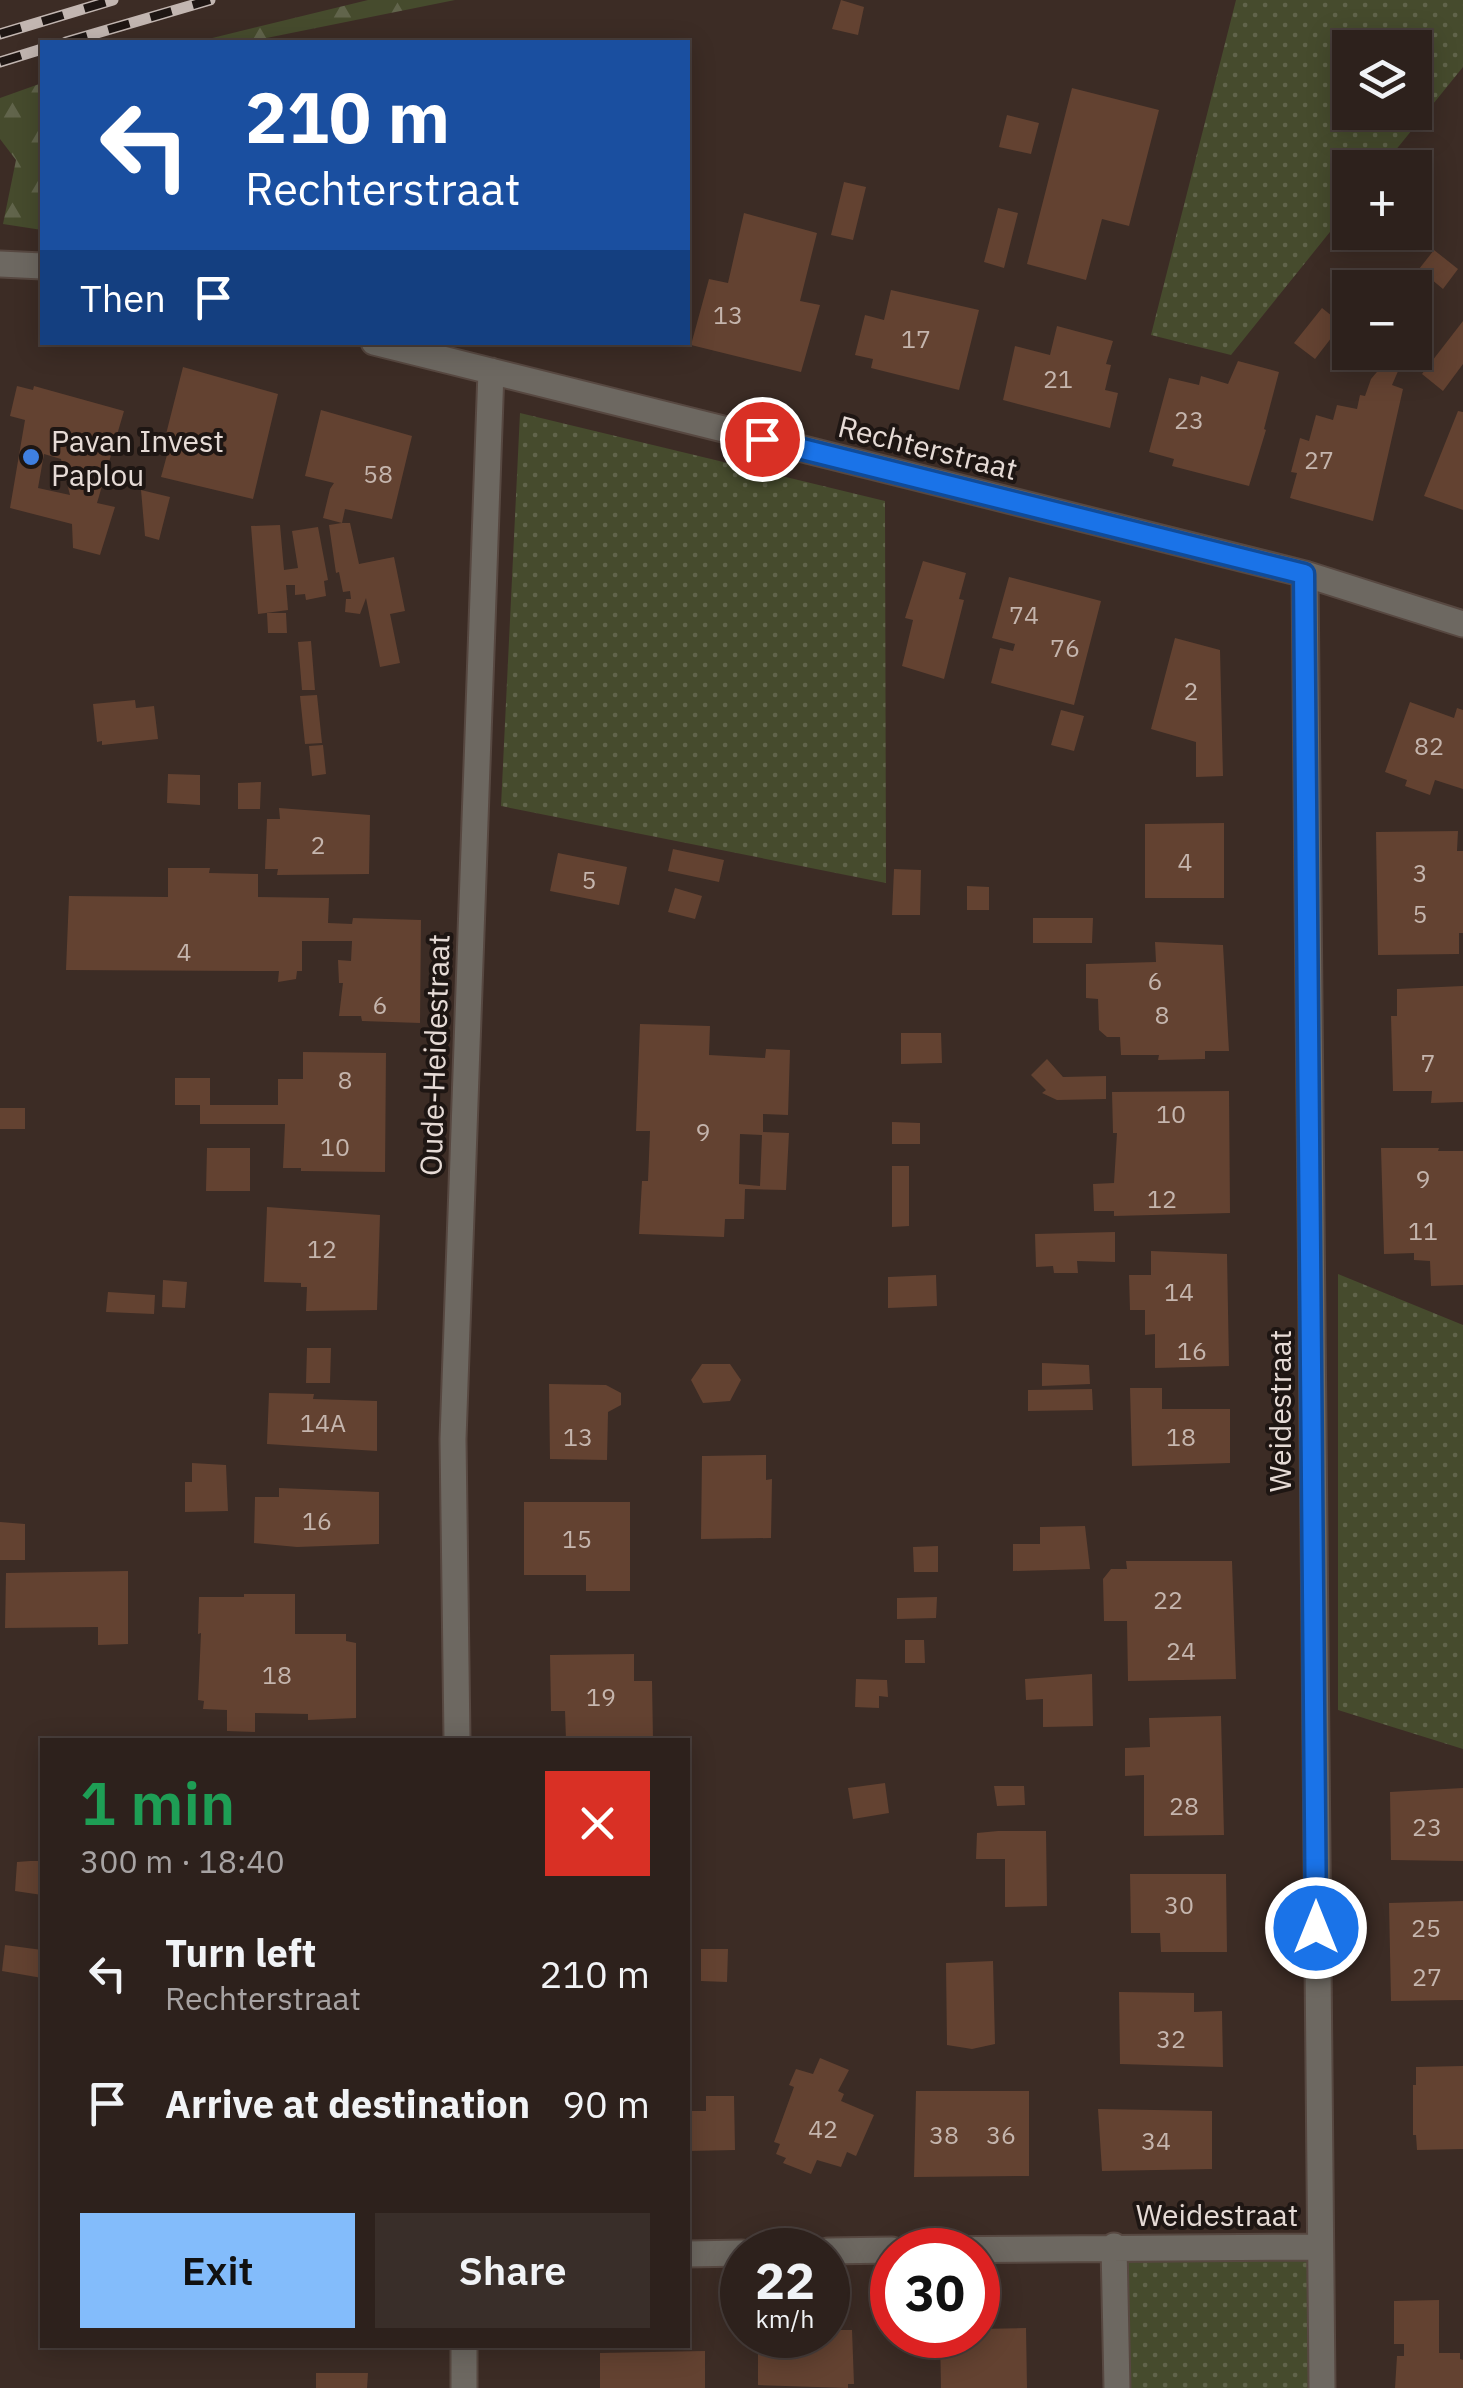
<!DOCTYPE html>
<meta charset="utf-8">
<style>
:root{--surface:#2d211c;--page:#392e29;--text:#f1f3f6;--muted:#a7a3a3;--line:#483e3b;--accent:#83bcfb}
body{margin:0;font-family:"IBM Plex Sans",sans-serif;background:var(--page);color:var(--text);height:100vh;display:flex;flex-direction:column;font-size:38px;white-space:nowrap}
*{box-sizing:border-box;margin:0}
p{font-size:32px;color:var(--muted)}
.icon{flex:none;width:55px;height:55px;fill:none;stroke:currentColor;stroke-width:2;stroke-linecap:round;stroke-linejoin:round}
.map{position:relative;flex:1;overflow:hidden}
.panel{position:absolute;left:40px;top:1738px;width:650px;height:610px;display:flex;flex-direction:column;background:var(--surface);border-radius:0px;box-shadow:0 5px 25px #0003,0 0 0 2px var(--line)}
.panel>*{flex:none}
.banner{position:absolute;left:40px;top:40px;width:650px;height:305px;border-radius:0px;box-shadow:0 5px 25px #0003,0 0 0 2px var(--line);background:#1a4fa0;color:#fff;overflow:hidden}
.controls{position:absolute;left:1332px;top:30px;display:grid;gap:20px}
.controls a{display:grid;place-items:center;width:100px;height:100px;border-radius:0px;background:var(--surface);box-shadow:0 5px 25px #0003,0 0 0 2px var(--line);font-size:50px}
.speed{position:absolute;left:720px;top:2228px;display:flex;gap:20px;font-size:50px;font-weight:700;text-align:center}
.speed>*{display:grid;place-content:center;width:130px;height:130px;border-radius:50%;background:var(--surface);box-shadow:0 5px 25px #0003,0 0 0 2px var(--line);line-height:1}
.speed small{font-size:25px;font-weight:400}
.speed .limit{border:15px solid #d22;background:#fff;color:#111}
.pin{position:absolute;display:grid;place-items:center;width:85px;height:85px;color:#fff;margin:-42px;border:5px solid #fff;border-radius:50%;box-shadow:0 2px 10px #0007}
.me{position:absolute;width:110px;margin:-55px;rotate:0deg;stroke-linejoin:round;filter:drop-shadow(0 0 8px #0008)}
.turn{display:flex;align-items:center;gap:35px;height:210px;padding:0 40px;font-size:45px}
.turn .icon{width:130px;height:130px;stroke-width:2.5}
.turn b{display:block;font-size:70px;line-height:85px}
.then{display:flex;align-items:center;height:95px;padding:0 40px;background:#0003;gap:20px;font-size:38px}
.round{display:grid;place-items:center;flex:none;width:105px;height:105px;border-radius:0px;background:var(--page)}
.headline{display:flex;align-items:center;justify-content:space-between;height:170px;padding:0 40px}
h1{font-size:60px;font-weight:600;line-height:75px;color:#1e9e55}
.action{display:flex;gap:20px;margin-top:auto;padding:20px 40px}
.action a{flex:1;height:115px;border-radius:0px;background:var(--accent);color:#111;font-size:40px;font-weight:600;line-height:115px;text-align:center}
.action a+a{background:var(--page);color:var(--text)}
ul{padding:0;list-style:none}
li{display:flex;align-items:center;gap:30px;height:130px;padding:0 40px}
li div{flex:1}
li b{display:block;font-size:38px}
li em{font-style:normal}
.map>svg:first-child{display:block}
</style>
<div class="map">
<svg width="1463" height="2388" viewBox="0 0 1463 2388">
<defs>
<pattern id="green-dots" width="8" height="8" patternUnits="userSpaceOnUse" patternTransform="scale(2.5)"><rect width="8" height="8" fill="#464b2d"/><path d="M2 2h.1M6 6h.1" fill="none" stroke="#61644b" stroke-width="1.8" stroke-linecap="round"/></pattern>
<pattern id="forest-firs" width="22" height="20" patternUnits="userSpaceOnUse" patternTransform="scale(2.5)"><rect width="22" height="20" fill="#464b2d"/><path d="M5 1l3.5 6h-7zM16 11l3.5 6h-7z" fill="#61644b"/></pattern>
</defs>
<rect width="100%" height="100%" fill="#3c2c25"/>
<path fill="url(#green-dots)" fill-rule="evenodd" d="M1236,0H1463V67L1382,167L1350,168V207L1231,355L1151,335ZM1350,48H1415V112H1350Z
M520,413L885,501L886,883L501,806Z
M1338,1274L1463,1325V1749L1338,1710Z
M1114,2246L1319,2247L1322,2388H1117Z"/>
<path fill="url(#forest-firs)" d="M368,0H455L247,42H196Z
M42,83V230L3,224L16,160L0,139V98Z"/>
<path fill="#634231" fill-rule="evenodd" d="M841,0L864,7L858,35L832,29Z
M1072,88L1159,110L1129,226L1102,219L1086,280L1027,264Z
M1007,115L1039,123L1031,154L999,147Z
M844,182L866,187L853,240L831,235Z
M1415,182L1427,191L1419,200L1424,204L1415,215Z
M998,208L1018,213L1004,268L984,262Z
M744,213L817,233L800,301L820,305L801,372L691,345L709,279L728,283Z
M1434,250L1458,269L1443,289L1419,269Z
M891,290L979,310L959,390L871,368L873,359L855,355L865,315L884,320Z
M1322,308L1342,324L1315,359L1294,343Z
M1463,321V364L1443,391L1422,374Z
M1057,326L1113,341L1106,364L1111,365L1105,390L1118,393L1110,428L1003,400L1015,346L1050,355Z
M1387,360L1399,369L1392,385L1403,389L1373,521L1290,498L1297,473L1291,472L1300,438L1309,441L1316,415L1333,420L1337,405L1357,409L1360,395L1365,396L1371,379Z
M1238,361L1279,372L1264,429L1266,430L1249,486L1172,466L1174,459L1149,452L1169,378L1199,385L1201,376L1228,384Z
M183,367L278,394L253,499L161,477L167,455L161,454Z
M17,386L33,390L34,386L124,411L97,503L115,507L100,555L73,548L72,524L10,508L25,420L10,416ZM44,454L61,459L70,495L38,488Z
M321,410L412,436L392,519L345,509L342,523H350L359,564L394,557L405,611L390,614L400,663L380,667L366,598L360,614L345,612L346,599H351L350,591L343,592L339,572L336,573L329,525L342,523L323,518L330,489L334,483L305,476Z
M1458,411L1463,412V510L1424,496Z
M141,490L170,497L159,540L145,536Z
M280,525L284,570L298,568L292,531L318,527L328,580L324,581L326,596L306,600L305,594L295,595V585H286L288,610L258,614L251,526Z
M923,561L966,573L959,599L964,600L944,679L902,666L913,620L905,618Z
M1009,577L1101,601L1074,705L991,683L1000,648L1013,651L1015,644L992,638Z
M267,613H286L287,633H268Z
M1175,638L1220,650L1223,776L1196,777V742L1151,729Z
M311,641L315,690H302L298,642Z
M317,695L322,743L305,744L300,696Z
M135,700L136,708L154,706L158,739L102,745V741L97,742L93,704Z
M1410,702L1454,718L1457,708L1463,710V789L1435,780L1430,795L1405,786L1407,780L1385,772Z
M1061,710L1084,716L1074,751L1051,745Z
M323,745L326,774L312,776L309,746Z
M168,774L200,775V805L167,803Z
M261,782L260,809H238V783Z
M279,808L370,815L369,874L277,875L278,869H265L267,819H280Z
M1224,823V898H1145V824Z
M1458,831L1457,851H1463V933H1459V954L1378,955L1376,832Z
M673,849L724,860L719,882L668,871Z
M558,853L627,867L619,905L550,891Z
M168,868H210L209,873L258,874V897L329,898L328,923L352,924L353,918L421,920L420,1023L362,1021L361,1016H339L343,983H339L338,960L351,961L352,941H302V971H297L296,979L278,982L279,971L66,970L69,896L168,897Z
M894,869L921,870L920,915H892Z
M967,886L989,887V910H967Z
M675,888L702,896L695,919L668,912Z
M1033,918H1093L1092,943H1033Z
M1155,942L1223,945L1229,1051H1205V1059L1158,1060L1159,1055H1121L1120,1037H1107L1099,1030L1098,999L1086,998V964L1156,962Z
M1463,986V1102L1431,1103L1432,1091H1393L1391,1016H1397V989Z
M640,1024L710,1026L709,1055L765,1058L766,1049L790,1050L788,1115L763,1114V1132L789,1133L786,1190L745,1189L744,1219H725L724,1237L639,1234L642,1181H648L650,1131H636ZM740,1134L762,1135L760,1186L739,1184Z
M901,1033H941L942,1063L901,1064Z
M303,1052L386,1053L385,1172L301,1171V1168H283L285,1124H200V1105H175V1078H210V1105H278V1079H303Z
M1047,1059L1063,1077L1106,1076V1099L1057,1100L1042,1093L1046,1090L1031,1075Z
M1229,1091L1230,1213L1114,1216V1211H1094L1093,1184L1114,1183L1117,1133H1113L1112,1092Z
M0,1108H25V1129H0Z
M892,1122L920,1123V1144H892Z
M207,1148H250V1191H206Z
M1381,1148H1439L1438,1151H1463V1285L1431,1286L1430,1261L1414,1260V1253L1384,1254Z
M892,1166H909V1226L892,1227Z
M267,1207L380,1215L377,1310L306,1311L307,1287H301V1283L264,1282Z
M1115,1232V1262L1077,1261L1078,1273H1054L1053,1266L1036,1267L1035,1234Z
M1151,1251L1227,1254L1229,1366L1155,1368V1334L1145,1335V1310H1130L1129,1275H1151Z
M936,1275L937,1306L888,1308V1277Z
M163,1280L187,1282L185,1308L162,1307Z
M108,1292L155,1295L154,1314L106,1312Z
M307,1348H331L330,1383H306Z
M1042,1363L1089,1365L1090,1384L1042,1386Z
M702,1364H730L741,1380L730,1401L703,1403L691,1380Z
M549,1384L606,1385L621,1393V1405L608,1412L607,1460L550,1459Z
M1130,1388H1162V1409H1230V1463L1132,1466Z
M1092,1389L1093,1410L1028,1411V1390Z
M269,1393L314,1394L313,1399L377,1401V1451L267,1444Z
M766,1455V1480L772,1479L771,1538L701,1539L702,1456Z
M192,1463L226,1465L228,1511L185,1512V1482H192Z
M279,1488L379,1492V1544L297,1547L254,1543L255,1497H279Z
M524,1502H630V1591H586V1575H524Z
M0,1522L25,1524V1560H0Z
M1085,1526L1090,1569L1013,1571V1544H1040V1527Z
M938,1546V1572H914L913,1547Z
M1126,1561H1232L1236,1679L1128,1681L1127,1621H1104L1103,1579L1111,1569H1127Z
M128,1571V1644L98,1645V1627L5,1628L6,1573Z
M244,1594H295V1634H346V1641L356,1643V1718L308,1720V1714L255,1713V1732L227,1731V1710L203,1709L204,1701L198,1700L201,1633L198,1634L199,1597H244Z
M937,1597L936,1618L897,1619V1598Z
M905,1640H924L925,1663H905Z
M634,1654V1681H652L653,1740H566L565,1711H551L550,1655Z
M1092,1674L1093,1726L1043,1727V1699L1026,1700L1025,1679Z
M856,1679L887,1680L888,1697L879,1696V1708L855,1707Z
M1221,1716L1224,1835L1144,1836V1775L1125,1776V1748L1150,1747L1149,1718Z
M885,1783L889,1813L853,1819L848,1788Z
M994,1786H1024L1025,1805L997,1806Z
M1463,1788V1861L1391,1860L1390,1792Z
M998,1831H1046L1047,1906L1005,1907V1859H976L977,1833Z
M30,1861H42V1895L15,1891L17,1862Z
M1130,1874H1226L1227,1952H1161L1160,1933H1131Z
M1463,1901V2000L1391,2001L1389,1903Z
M5,1945L42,1950V1978L2,1971Z
M701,1949H728L727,1982L701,1981Z
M993,1961L995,2044L972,2049L947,2045L946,1963Z
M1119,1992L1194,1993V2012L1222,2011L1223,2067L1120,2064Z
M820,2058L849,2070L838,2091L844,2094L841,2101L874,2115L856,2156L847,2152L841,2167L817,2160L811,2174L783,2163L786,2158L776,2154L780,2144L774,2142L794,2087L789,2085L796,2069L813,2074Z
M1463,2066V2149L1417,2150L1416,2135H1413V2085H1416V2067Z
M916,2091H1029V2176L914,2177Z
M706,2096H734L735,2150L688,2151V2111H706Z
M1098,2109L1212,2111V2169L1102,2171Z
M1439,2300V2353H1460V2359L1463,2360V2388H1395L1397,2356H1404V2344H1394V2301Z
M1026,2328L1027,2388H941L940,2335H978V2329Z
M828,2330H852L854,2384H848V2388L758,2385V2335H828Z
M705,2351V2388H600V2353Z
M316,2373H368L367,2388H316Z"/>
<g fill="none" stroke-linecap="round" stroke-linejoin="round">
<defs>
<path id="minor" d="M0,264L42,266
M374,342L1305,574L1463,624
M1305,574L1322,2388
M457,1740L453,1439L491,371
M1114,2246L1117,2388
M906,2250L1319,2247
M828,2251L892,2250
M688,2254L742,2253
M464,2388V2345"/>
</defs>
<use href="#minor" stroke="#574841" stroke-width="29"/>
<use href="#minor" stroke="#6d6861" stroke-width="25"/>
<defs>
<path id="rail" d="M0,34L113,0
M66,42L210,0
M0,62L42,49"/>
</defs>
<use href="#rail" stroke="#c2b6b1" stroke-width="11"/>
<use href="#rail" stroke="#1e1613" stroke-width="8" stroke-dasharray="22" stroke-linecap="butt"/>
</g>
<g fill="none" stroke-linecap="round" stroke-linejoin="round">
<defs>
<path id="route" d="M762,439L1304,574L1316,1928"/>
</defs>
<use href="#route" stroke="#114b97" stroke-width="25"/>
<use href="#route" stroke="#1a73e8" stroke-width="18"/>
</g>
<circle fill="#3f7fe0" stroke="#1e1613" stroke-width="4" cx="31" cy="457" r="10"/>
<g text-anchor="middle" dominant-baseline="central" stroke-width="8" stroke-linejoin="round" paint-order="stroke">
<g font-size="25" fill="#c5b5ad">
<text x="728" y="314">13</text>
<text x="916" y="338">17</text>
<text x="1058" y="378">21</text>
<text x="1189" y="419">23</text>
<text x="1319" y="459">27</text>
<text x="378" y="473">58</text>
<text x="1024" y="614">74</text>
<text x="1065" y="647">76</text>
<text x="1191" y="690">2</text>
<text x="1429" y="745">82</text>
<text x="318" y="844">2</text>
<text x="1185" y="861">4</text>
<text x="1420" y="872">3</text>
<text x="589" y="879">5</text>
<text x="1420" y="913">5</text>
<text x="184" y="951">4</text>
<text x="1155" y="980">6</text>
<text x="380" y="1004">6</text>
<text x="1162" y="1014">8</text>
<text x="1428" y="1062">7</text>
<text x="345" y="1079">8</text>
<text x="1171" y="1113">10</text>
<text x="703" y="1131">9</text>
<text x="335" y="1146">10</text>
<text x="1423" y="1178">9</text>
<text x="1162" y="1198">12</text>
<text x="1423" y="1230">11</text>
<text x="322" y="1248">12</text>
<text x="1179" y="1291">14</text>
<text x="1192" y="1350">16</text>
<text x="323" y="1422">14A</text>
<text x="578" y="1436">13</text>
<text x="1181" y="1436">18</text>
<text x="317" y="1520">16</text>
<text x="577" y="1538">15</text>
<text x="1168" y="1599">22</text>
<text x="1181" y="1650">24</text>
<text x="277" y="1674">18</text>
<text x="601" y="1696">19</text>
<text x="1184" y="1805">28</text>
<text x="1427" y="1826">23</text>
<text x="1179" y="1904">30</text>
<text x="1426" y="1927">25</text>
<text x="1427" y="1976">27</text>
<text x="1171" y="2038">32</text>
<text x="823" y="2128">42</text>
<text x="944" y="2134">38</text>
<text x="1001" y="2134">36</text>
<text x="1156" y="2140">34</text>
</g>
<g font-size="30" fill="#e6dbd6" stroke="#1e1613" text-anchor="start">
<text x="51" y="440">Pavan Invest<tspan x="51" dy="34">Paplou</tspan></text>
</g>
<g font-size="30" fill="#e6dbd6" stroke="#1e1613">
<text transform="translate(928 447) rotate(14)">Rechterstraat</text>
<text transform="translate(434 1055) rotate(-88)">Oude-Heidestraat</text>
<text transform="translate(1279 1411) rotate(-90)">Weidestraat</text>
<text x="1217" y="2214">Weidestraat</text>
</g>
</g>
</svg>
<div class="controls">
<a><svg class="icon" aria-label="layers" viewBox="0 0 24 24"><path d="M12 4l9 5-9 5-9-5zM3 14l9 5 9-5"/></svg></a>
<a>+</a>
<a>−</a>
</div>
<div class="speed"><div>22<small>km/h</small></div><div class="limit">30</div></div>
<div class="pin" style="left:762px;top:439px;background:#d93025"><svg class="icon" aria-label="arrive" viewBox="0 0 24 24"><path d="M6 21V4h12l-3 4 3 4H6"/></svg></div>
<svg class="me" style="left:1316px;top:1928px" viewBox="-20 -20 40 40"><circle r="17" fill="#1a73e8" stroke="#fff" stroke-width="3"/><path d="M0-11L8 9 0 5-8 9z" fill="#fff"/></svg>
<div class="banner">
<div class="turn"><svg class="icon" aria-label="left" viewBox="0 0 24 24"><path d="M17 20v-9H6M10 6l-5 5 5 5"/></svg><div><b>210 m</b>Rechterstraat</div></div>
<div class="then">Then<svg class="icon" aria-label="arrive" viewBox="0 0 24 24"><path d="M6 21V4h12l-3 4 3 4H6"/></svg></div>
</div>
<section class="panel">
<div class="headline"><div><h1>1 min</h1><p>300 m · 18:40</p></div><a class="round" style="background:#d93025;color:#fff"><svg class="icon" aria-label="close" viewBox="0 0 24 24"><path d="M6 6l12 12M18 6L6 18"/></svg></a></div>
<ul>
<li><svg class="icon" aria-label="left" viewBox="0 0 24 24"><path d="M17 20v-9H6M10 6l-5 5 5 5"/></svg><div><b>Turn left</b><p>Rechterstraat</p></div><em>210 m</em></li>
<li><svg class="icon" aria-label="arrive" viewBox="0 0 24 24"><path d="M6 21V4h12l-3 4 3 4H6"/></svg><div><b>Arrive at destination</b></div><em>90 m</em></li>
</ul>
<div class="action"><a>Exit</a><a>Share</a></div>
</section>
</div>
